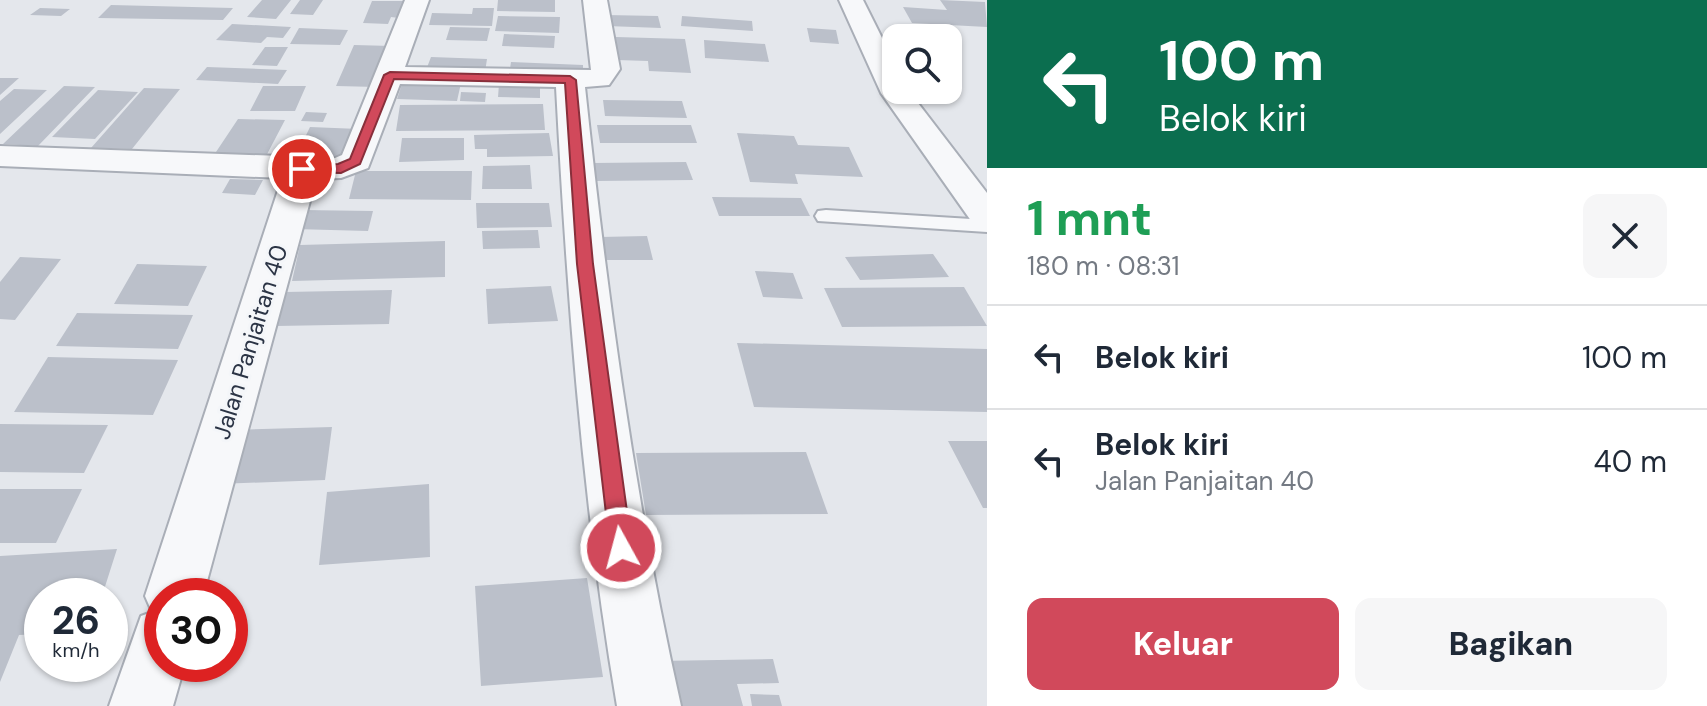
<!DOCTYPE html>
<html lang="id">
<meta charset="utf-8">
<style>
:root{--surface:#fff;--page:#f6f6f7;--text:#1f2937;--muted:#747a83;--line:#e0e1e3;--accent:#d1495b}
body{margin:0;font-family:"DM Sans",sans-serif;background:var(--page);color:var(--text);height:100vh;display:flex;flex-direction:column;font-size:30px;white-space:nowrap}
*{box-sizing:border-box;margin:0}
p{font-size:26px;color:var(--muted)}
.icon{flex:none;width:44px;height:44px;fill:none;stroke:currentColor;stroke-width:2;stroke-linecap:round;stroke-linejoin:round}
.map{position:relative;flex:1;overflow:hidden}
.sheet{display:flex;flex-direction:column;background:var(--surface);width:720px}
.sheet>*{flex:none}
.top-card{background:#0b6e4f;color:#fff;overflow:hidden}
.tools{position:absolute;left:882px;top:24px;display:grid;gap:16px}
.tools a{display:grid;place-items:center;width:80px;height:80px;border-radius:16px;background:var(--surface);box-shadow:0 2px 6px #0004;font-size:40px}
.speed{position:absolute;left:24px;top:578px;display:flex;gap:16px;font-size:40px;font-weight:700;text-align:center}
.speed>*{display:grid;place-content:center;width:104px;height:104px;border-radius:50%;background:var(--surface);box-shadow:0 2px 6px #0004;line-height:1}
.speed small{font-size:20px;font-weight:400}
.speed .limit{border:12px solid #d22;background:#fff;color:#111}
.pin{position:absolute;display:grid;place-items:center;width:68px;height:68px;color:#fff;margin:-34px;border:4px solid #fff;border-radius:50%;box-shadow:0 2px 8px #0007}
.me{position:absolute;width:88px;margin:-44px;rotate:353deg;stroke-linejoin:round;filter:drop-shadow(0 0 6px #0008)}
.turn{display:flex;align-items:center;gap:28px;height:168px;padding:0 40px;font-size:36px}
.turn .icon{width:104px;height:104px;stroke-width:2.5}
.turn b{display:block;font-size:56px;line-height:68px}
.round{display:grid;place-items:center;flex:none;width:84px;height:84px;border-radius:16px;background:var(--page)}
.overview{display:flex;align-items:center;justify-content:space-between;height:136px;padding:0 40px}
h1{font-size:48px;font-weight:800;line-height:60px;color:#1e9e55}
.button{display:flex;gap:16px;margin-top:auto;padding:16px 40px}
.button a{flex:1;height:92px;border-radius:16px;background:var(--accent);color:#fff;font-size:32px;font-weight:800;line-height:92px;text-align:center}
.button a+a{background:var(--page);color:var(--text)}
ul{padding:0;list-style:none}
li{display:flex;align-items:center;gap:24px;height:104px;padding:0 40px;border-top:2px solid var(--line)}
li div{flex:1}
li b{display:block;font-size:30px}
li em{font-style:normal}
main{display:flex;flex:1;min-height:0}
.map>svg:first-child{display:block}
</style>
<main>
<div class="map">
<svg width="987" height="706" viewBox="0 0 987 706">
<rect width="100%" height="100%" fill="#e4e7ec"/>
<path fill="#bbc0ca" d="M262,0H291L276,19L247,17Z
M300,0H323L313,15L290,14Z
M498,0H555V12L497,11Z
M940,0L985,2L987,27L912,23L903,7L947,10Z
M372,1H405L399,18L391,17L388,24L363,23Z
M111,5L233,8L223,20L98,18Z
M40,8L70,9L61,16L30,15Z
M473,8H494L492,26L429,25L432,13L472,14Z
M606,15L658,16L661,28L607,26Z
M498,16L560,17L559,33L495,31Z
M682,16L752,21L753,31L681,26Z
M232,24L291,27L283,38L267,37L261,43L216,40Z
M450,27L490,28L487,41L446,40Z
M299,28L348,30L340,45L290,44Z
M807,28L836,30L839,44L810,42Z
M504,34L555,36L554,48L502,46Z
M616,37L685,39L691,73L649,71L648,61L617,60Z
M704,40L765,44L769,62L705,58Z
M354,45L392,46L377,87L336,86Z
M265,47H288L277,66L252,65Z
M431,57L487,59L485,72L426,70Z
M511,62L583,65V78L509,75Z
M207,67L287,70L278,84L196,80Z
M0,78H19L0,95Z
M403,81L461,83L457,101L397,99Z
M499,84L540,85V98L498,97Z
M64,86L95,87L38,146L3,144Z
M263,86H306L295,111H250Z
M144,88L180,89L132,149L91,148Z
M14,89L47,90L0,134V101Z
M98,90L138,92L95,139L52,137Z
M461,92L486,93L485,102L460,101Z
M603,100L682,101L687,118L605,116Z
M543,104L545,130L396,131L400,105Z
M306,112L327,113L323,122L301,121Z
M238,119L285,120L264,160L212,158Z
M597,125H691L697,143H600Z
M310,127L359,129L347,160L295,158Z
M549,133L553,156L487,157V149H475L474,135Z
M737,133L794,136L798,145L849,147L863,177L795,174L798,184L750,182Z
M402,138H464V160L399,162Z
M686,162L693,180L596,181L593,163Z
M530,165L532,189H482L483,166Z
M356,171H472L471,200L349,199Z
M230,179L263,180L255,195L222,193Z
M712,197L801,198L810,216H719Z
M476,203H549L552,227L477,228Z
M301,210L373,211L368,231L294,229Z
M538,230L540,248L483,249L482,231Z
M647,236L653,260H606L600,237Z
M445,241V277L292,281L300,245Z
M933,254L949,277L860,280L845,257Z
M20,257L61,259L15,320L0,319V282Z
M137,264L207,266L188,306L114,304Z
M755,271L793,273L803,299L763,297Z
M551,286L558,321L488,324L486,289Z
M964,287L987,326L842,327L824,288Z
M392,290L389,324L276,326L285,292Z
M77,313L193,315L178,349L56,346Z
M737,343L987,349V412L754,407Z
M48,357L178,360L153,415L14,412Z
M0,424L108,425L84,473L0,472Z
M332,427L325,480L218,484L233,430Z
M948,441H987V508H983Z
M806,452L828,514L646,515L636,453Z
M429,484L430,557L319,565L327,492Z
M0,489H82L56,543H0Z
M117,549L102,596H42V634L19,635L0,682V556Z
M587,578L603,677L481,686L475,586Z
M773,659L779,683L737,684L743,706H664L657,661Z
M750,694L779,695L782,706H752Z"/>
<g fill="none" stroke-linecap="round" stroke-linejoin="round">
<defs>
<path id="service" d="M826,210L987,220V232L818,221L815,216L818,211Z"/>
<path id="minor" d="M405,0H429L405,67L591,70L583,0H607L620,69L609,85L585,87C607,295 635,502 681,706H617C582,501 567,294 556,87L400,84L368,168L341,178L316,179L203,596H162V664H185L173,706H109L141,616L152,612L145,596L282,178L0,166V146L335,158L342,155Z
M839,0H863L896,66V90H908L987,193V228L974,225L881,93Z"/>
</defs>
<use href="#service" stroke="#a9aeb7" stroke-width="4"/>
<use href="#minor" stroke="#a9aeb7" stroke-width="4"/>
<use href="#service" fill="#f7f8fa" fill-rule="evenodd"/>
<use href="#minor" fill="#f7f8fa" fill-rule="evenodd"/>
</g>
<path fill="#d1495b" stroke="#882f3b" stroke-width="2" d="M390,72L570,76L576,80L593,264L632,548L629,555L621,558L613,555L610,548L577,264L565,83L394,79L360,164L341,173L297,172V166L338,164L350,159L384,75Z"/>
<g text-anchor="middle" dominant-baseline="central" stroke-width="6" stroke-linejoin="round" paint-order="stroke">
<g font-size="24" fill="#2b3445" stroke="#f4f6f9">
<text transform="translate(250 342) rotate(-73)">Jalan Panjaitan 40</text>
</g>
</g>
</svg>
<div class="tools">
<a><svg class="icon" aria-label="search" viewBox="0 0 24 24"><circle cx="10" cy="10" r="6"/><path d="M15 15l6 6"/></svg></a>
</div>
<div class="speed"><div>26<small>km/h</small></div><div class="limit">30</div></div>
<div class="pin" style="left:302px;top:169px;background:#d93025"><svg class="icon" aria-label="arrive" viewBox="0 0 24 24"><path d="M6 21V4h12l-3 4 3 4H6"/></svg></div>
<svg class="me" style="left:621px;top:548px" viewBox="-20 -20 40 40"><circle r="17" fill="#d1495b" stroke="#fff" stroke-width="3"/><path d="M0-11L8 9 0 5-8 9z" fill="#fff"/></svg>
</div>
<section class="sheet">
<div class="top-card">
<div class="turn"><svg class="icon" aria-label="left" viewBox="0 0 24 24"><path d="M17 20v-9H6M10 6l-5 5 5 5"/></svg><div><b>100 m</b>Belok kiri</div></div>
</div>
<div class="overview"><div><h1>1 mnt</h1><p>180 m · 08:31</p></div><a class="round"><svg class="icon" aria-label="close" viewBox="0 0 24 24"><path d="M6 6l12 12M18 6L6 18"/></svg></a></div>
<ul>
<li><svg class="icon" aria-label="left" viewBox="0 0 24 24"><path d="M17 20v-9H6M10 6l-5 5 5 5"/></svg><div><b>Belok kiri</b></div><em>100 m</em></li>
<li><svg class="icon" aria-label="left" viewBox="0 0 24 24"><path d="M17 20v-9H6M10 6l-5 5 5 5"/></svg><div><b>Belok kiri</b><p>Jalan Panjaitan 40</p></div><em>40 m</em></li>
</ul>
<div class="button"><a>Keluar</a><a>Bagikan</a></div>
</section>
</main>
